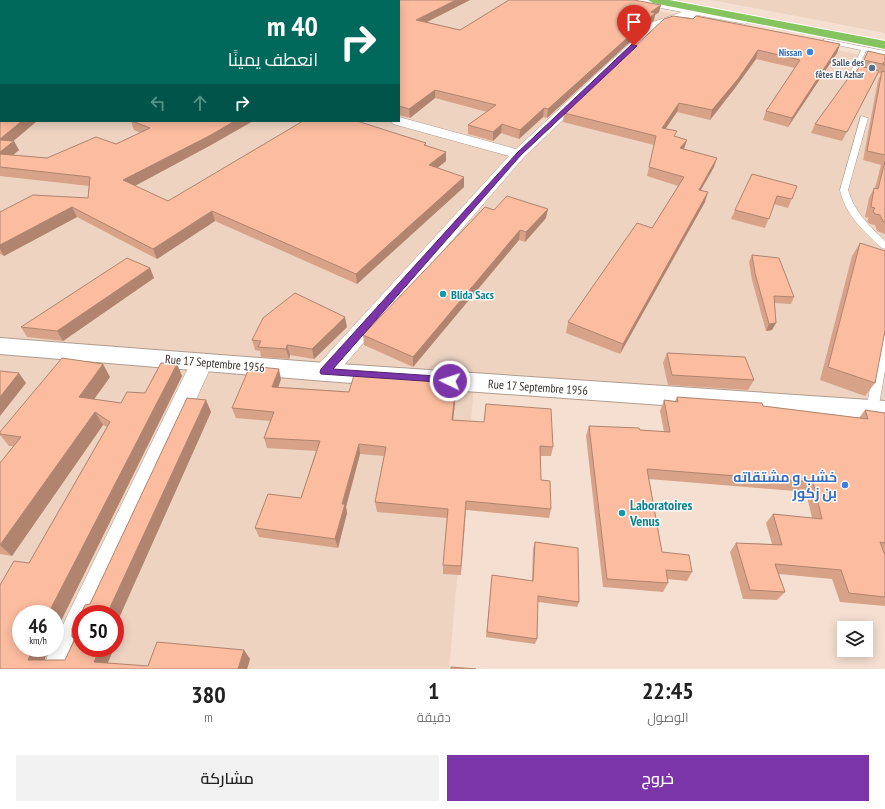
<!DOCTYPE html>
<html lang="ar">
<meta charset="utf-8">
<style>
:root{--surface:#fff;--page:#f2f2f2;--text:#222;--muted:#767676;--accent:#7b35a8}
body{margin:0;font-family:"PT Sans Narrow",Cairo,sans-serif;background:var(--page);color:var(--text);direction:rtl;height:100vh;display:flex;flex-direction:column;font-size:15px;white-space:nowrap}
*{box-sizing:border-box;margin:0}
p{font-size:13px;color:var(--muted)}
.icon{flex:none;width:22px;height:22px;fill:none;stroke:currentColor;stroke-width:2;stroke-linecap:round;stroke-linejoin:round}
.map{position:relative;height:669px;overflow:hidden;direction:ltr}
.sheet{display:flex;flex-direction:column;background:var(--surface);flex:1}
.sheet>*{flex:none}
.hud{position:absolute;left:0px;top:0px;width:400px;height:122px;box-shadow:0 2px 10px #0003;direction:rtl;background:#00695c;color:#fff;overflow:hidden}
.controls{position:absolute;left:837px;top:621px;display:grid;gap:8px}
.controls a{display:grid;place-items:center;width:36px;height:36px;border-radius:0px;background:var(--surface);box-shadow:0 2px 10px #0003;font-size:20px}
.speed{position:absolute;left:12px;top:605px;display:flex;gap:8px;font-size:20px;font-weight:700;text-align:center}
.speed>*{display:grid;place-content:center;width:52px;height:52px;border-radius:50%;background:var(--surface);box-shadow:0 2px 10px #0003;line-height:1}
.speed small{font-size:10px;font-weight:400}
.speed .limit{border:6px solid #d22;background:#fff;color:#111}
.pin{position:absolute;display:grid;place-items:center;width:34px;height:34px;color:#fff;margin:-41px -17px;border-radius:50% 50% 50% 0;rotate:-45deg;box-shadow:0 0 4px #0007}
.pin .icon{rotate:45deg}
.me{position:absolute;width:44px;margin:-22px;rotate:274deg;stroke-linejoin:round;filter:drop-shadow(0 0 3px #0008)}
.turn{display:flex;align-items:center;gap:14px;height:84px;padding:0 16px;font-size:18px}
.turn .icon{width:52px;height:52px;stroke-width:2.5}
.turn b{display:block;font-size:28px;line-height:34px}
.lanes{display:flex;align-items:center;height:38px;padding:0 16px;background:#0003;justify-content:center;gap:20px;direction:ltr}
.lanes .off{opacity:.35}
.eta{display:flex;justify-content:space-evenly;align-items:center;height:68px;text-align:center}
.eta b{font-size:24px;font-weight:600;line-height:28px}
.cta{display:flex;gap:8px;margin-top:auto;padding:8px 16px}
.cta a{flex:1;height:46px;border-radius:0px;background:var(--accent);color:#fff;font-size:16px;font-weight:600;line-height:46px;text-align:center}
.cta a+a{background:var(--page);color:var(--text)}
.map>svg:first-child{display:block}
</style>
<div class="map">
<svg width="885" height="669" viewBox="0 0 885 669">
<rect width="100%" height="100%" fill="#f4dfd1"/>
<path fill="#eed3c1" fill-rule="evenodd" d="M0,0H603L668,13L698,22L885,60V401L475,375L449,669H0ZM1,1H399V121H1ZM21,614H55V648H21ZM81,614H115V648H81Z
M712,0H885V33Z"/>
<g fill="none" stroke-linecap="round" stroke-linejoin="round">
<defs>
<path id="lane" d="M683,13L710,18L713,20L710,22L681,16Z
M825,39L885,51V55L866,51L857,71L850,80H846L845,79L851,71L861,50L823,42L822,41Z
M861,116L868,118L848,190C854,211 869,226 885,241V249L882,248C864,232 845,214 840,190Z
M885,335V371L878,410L876,413L872,415L868,413L866,410L879,339Z"/>
<path id="street" d="M630,0H651L745,18L750,21L745,24L697,15L678,19L661,26L524,157L333,378L325,380L317,378L314,372L317,366L509,156L393,124L391,121H399V117L516,149L653,22L682,12L635,3Z
M202,354L210,356L213,362L99,614H81V648H84L75,669H42L51,648H55V641L191,362L194,356Z"/>
<path id="secondary" d="M0,338L325,363L885,401V421L325,381L0,354Z"/>
<path id="highway" d="M648,0H669L885,41V49L653,3Z"/>
</defs>
<use href="#lane" stroke="#b09c90" stroke-width="1"/>
<use href="#street" stroke="#b09c90" stroke-width="1"/>
<use href="#secondary" stroke="#b09c90" stroke-width="2"/>
<use href="#highway" stroke="#fff" stroke-width="2"/>
<use href="#lane" fill="#fff" fill-rule="evenodd"/>
<use href="#street" fill="#fff" fill-rule="evenodd"/>
<use href="#secondary" fill="#fff" fill-rule="evenodd"/>
<use href="#highway" fill="#86c45f" fill-rule="evenodd"/>
</g>
<path fill="#d8a289" d="M0,0L1,1V27H0Z
M400,0H470L427,22L460,30L659,12L655,15L654,20L547,118L543,117L519,139L501,133L493,141L468,134V125L487,112L435,98L410,118L399,115V1Z
M693,19L840,44L837,53L788,127L763,120L766,111L795,68L756,59L735,88L710,120L677,112L665,128L675,137L684,149L714,167L701,190L705,202L620,354L566,333L568,322L652,228L678,186L647,176L654,145L563,122L564,113Z
M0,45L37,121L13,141L19,150L13,155L47,158L116,144L141,133L134,130L131,121H253L211,145L135,186L168,201L426,143V146L446,161L437,168L464,187L357,284L215,221L157,259L77,217L4,256L0,254V212L88,198L89,186L0,176Z
M868,51L885,55V234L877,231L875,225L870,224L867,221L869,218L865,217L869,198L874,188H875L881,165L863,160L878,80L881,74L879,73L880,70L842,141L811,133L815,124L855,73L861,66Z
M797,186L788,208L774,204L765,228L731,219L735,210Z
M494,210L546,218L525,242L519,240L413,367L364,345L363,335Z
M860,243L875,383L865,396L820,380L852,256Z
M752,255L794,297L791,304L774,303L772,330L766,331L752,280L749,262Z
M150,268L154,278L63,341L27,337L21,327Z
M347,327L314,359L290,355L289,359L261,357L260,351L255,350L252,340Z
M667,353L754,380L748,390L668,385L663,363Z
M177,364L182,376L55,633V614L21,648H49L44,660H65L74,639L72,637L74,628L90,604L206,400L211,412L115,627V614L81,648H114L108,663L148,666L244,650L250,659L247,669H0L29,563L107,427L103,425L12,556L0,554V463L13,446H9L0,435V432L110,377L94,399L121,403L145,393Z
M281,379L278,387L349,392L456,383V394L453,420L553,447L551,456H541V480L551,509L549,518L466,510L461,575L443,574V565L447,518L377,512L375,502L384,456L360,454L346,507L347,513L338,548L259,537L255,528L301,498L316,451L267,448L264,438L270,421L236,418L232,408Z
M677,397L763,406L859,418L865,410L885,413V606L840,602L832,579L779,574L785,592L777,600L743,599L730,552L736,543L772,544L766,523L773,514L812,518L806,492L649,479L662,552L692,572L687,581L667,579L668,583L663,592L603,587L586,436L589,426L664,432L660,411L664,400L675,401Z
M535,542L579,602L577,607L538,602L537,639L535,644L486,637L492,575L532,581L533,549Z"/>
<path fill="#b0846f" d="M456,0H470L417,27L416,20Z
M661,5L659,12L655,15L654,20L547,118L548,109L651,12Z
M840,44L837,53L788,127L792,118Z
M758,50L756,59L735,88L710,120L712,110Z
M435,90V98L410,118L409,109Z
M679,103L677,112L660,137L662,128Z
M544,108L543,117L519,139L520,130Z
M22,121H37L4,149L0,142V139Z
M235,121H253L211,145L127,190L123,180Z
M502,124L501,133L493,141V132Z
M687,140L684,149L680,148Z
M14,141L19,150L3,163L0,158V152Z
M446,152V161L429,175V165Z
M717,158L714,167L695,200L699,190Z
M464,177V187L357,284L356,274Z
M708,192L705,202L620,354L623,344Z
M72,207L77,217L4,256L0,249V245Z
M548,209L546,218L525,242L526,232Z
M212,211L215,221L157,259L153,249Z
M520,230L519,240L413,367V357Z
M150,268L154,278L63,341L57,331Z
M345,317L347,327L314,359L312,349Z
M776,323L772,330L766,331L769,324Z
M287,345L290,355L289,359L286,349Z
M103,364L110,377L87,409L79,397Z
M177,364L182,376L55,633V614H48Z
M279,369L281,379L275,397L272,387Z
M19,373L26,383L0,416V397Z
M456,383V394L452,430V420Z
M206,400L211,412L115,627V614H107Z
M95,412L103,425L12,556L0,545Z
M359,444L360,454L346,507L347,513L338,548L335,539L342,504Z
M115,639L117,641L115,645Z
M33,648H49L41,669L28,660Z
M100,648H114L105,669L94,662Z
M244,650L250,659L247,669H238Z"/>
<path fill="#fbbc9f" stroke="#b0846f" d="M0,0H398V1H1V19H0Z
M400,0H456L416,20L460,30L509,0H634L661,5L651,12L655,13L548,109L544,108L520,130L502,124L493,132L468,125L496,105L435,90L409,109L399,106V1H398Z
M673,16L693,19L696,16L840,44L792,118L766,111L800,60L758,50L738,79L712,110L679,103L662,128L677,131L674,136L687,140L680,148L717,158L699,190L708,192L623,344L568,322L637,223L652,228L684,177L649,167L656,136L564,113L664,19Z
M0,45H1V121H22L0,139Z
M868,51L885,55V65H883L884,62L882,64L864,60Z
M860,66L879,71L847,132L815,124L852,73H855Z
M882,71L885,72V155L867,151Z
M132,121H235L209,136L123,180L168,201L303,121H357L426,143L424,145L446,152L429,165L464,177L356,274L212,211L153,249L72,207L0,245V212L33,195L88,198L90,177L0,167V154L47,158L96,137L116,144L150,128Z
M0,140L14,141L0,152Z
M885,161V222L883,221L880,215L875,214L873,211L875,208L871,207L874,188L878,189Z
M752,174L797,186L792,199L777,196L769,219L735,210Z
M507,196L548,209L526,232L520,230L413,357L363,335L485,207L494,210Z
M860,243L885,251V331L875,383L828,367Z
M752,255L779,258L794,297L774,296L776,323L769,324L755,273Z
M127,258L150,268L57,331L21,327Z
M295,293L345,317L312,349L287,345L286,349L258,347L261,341L252,340L263,318Z
M667,353L745,357L754,380L672,375Z
M62,358L103,364L79,397L121,403L127,392L145,393L161,363L177,364L48,614H21V648H33L28,660H65L75,639L72,637V628H74L85,605L90,604L187,398L206,400L107,614H81V648H100L94,662L148,666L157,642L244,650L238,669H0V585L14,561L29,563L110,422L95,412L0,545V463L21,437L0,434V432Z
M250,366L279,369L272,387L349,392L354,375L456,383L452,420L484,422L486,404L551,409L553,447L540,446L541,480L550,481L551,509L466,501L461,566L443,565L448,509L375,502L386,447L359,444L342,504H345L335,539L255,528L268,494L301,498L320,441L264,438L274,412L232,408Z
M0,371L19,373L0,397Z
M677,397L762,403L763,406L868,419L865,410L885,413V543L880,542L885,555V597L849,593L841,570L775,564L785,592L750,590L736,543L782,545L773,514L822,519L813,482L647,469L662,552L689,555L692,572L666,570L668,583L607,579L589,426L639,428L640,430L670,432L664,400L678,402Z
M535,542L578,548L579,602L538,596L537,639L487,632L492,575L533,581Z
M451,667L476,669H451Z"/>
<path fill="#7b35a8" stroke="#50226d" d="M632,44L637,46L521,155L333,369L450,377L453,378L455,381L453,383L321,374L320,372L321,369L517,153Z"/>
<g fill="#3f7fe0" stroke="#fff" stroke-width="1.5">
<circle cx="810" cy="52" r="4"/>
<circle cx="845" cy="485" r="4"/>
</g>
<circle fill="#5c6f8a" stroke="#fff" stroke-width="1.5" cx="872" cy="68" r="4"/>
<g fill="#0f9aa8" stroke="#fff" stroke-width="1.5">
<circle cx="443" cy="294" r="4"/>
<circle cx="622" cy="513" r="4"/>
</g>
<g text-anchor="middle" dominant-baseline="central" stroke-width="3" stroke-linejoin="round" paint-order="stroke">
<g font-size="10" font-weight="bold" fill="#366cbe" stroke="#fff" text-anchor="end">
<text x="802" y="52">Nissan</text>
</g>
<g font-size="10" font-weight="bold" fill="#4e5e75" stroke="#fff" text-anchor="end">
<text x="864" y="62">Salle des<tspan x="864" dy="12">fêtes El Azhar</tspan></text>
</g>
<g font-size="12" font-weight="bold" fill="#0d838f" stroke="#fff" text-anchor="start">
<text x="451" y="294">Blida Sacs</text>
</g>
<g font-size="12" fill="#362e29" stroke="#fff">
<text transform="translate(215 363) rotate(5)">Rue 17 Septembre 1956</text>
<text transform="translate(538 387) rotate(4)">Rue 17 Septembre 1956</text>
</g>
<g font-size="14" font-weight="bold" fill="#366cbe" stroke="#fff" text-anchor="end">
<text x="837" y="477">خشب و مشتقاته<tspan x="837" dy="16">بن زكور</tspan></text>
</g>
<g font-size="14" font-weight="bold" fill="#0d838f" stroke="#fff" text-anchor="start">
<text x="630" y="505">Laboratoires<tspan x="630" dy="16">Venus</tspan></text>
</g>
</g>
</svg>
<div class="controls">
<a><svg class="icon" aria-label="layers" viewBox="0 0 24 24"><path d="M12 4l9 5-9 5-9-5zM3 14l9 5 9-5"/></svg></a>
</div>
<div class="speed"><div>46<small>km/h</small></div><div class="limit">50</div></div>
<div class="pin" style="left:634px;top:46px;background:#d93025"><svg class="icon" aria-label="arrive" viewBox="0 0 24 24"><path d="M6 21V4h12l-3 4 3 4H6"/></svg></div>
<svg class="me" style="left:450px;top:381px" viewBox="-20 -20 40 40"><circle r="17" fill="#7b35a8" stroke="#fff" stroke-width="3"/><path d="M0-11L8 9 0 5-8 9z" fill="#fff"/></svg>
<div class="hud">
<div class="turn"><svg class="icon" aria-label="right" viewBox="0 0 24 24"><path d="M7 20v-9h11M14 6l5 5-5 5"/></svg><div><b>40 m</b>انعطف يمينًا</div></div>
<div class="lanes"><svg class="icon off" aria-label="left" viewBox="0 0 24 24"><path d="M17 20v-9H6M10 6l-5 5 5 5"/></svg><svg class="icon off" aria-label="ahead" viewBox="0 0 24 24"><path d="M12 20V5M6 11l6-6 6 6"/></svg><svg class="icon" aria-label="right" viewBox="0 0 24 24"><path d="M7 20v-9h11M14 6l5 5-5 5"/></svg></div>
</div>
</div>
<section class="sheet">
<div class="eta">
<div><b>22:45</b><p>الوصول</p></div>
<div><b>1</b><p>دقيقة</p></div>
<div><b>380</b><p>m</p></div>
</div>
<div class="cta"><a>خروج</a><a>مشاركة</a></div>
</section>
